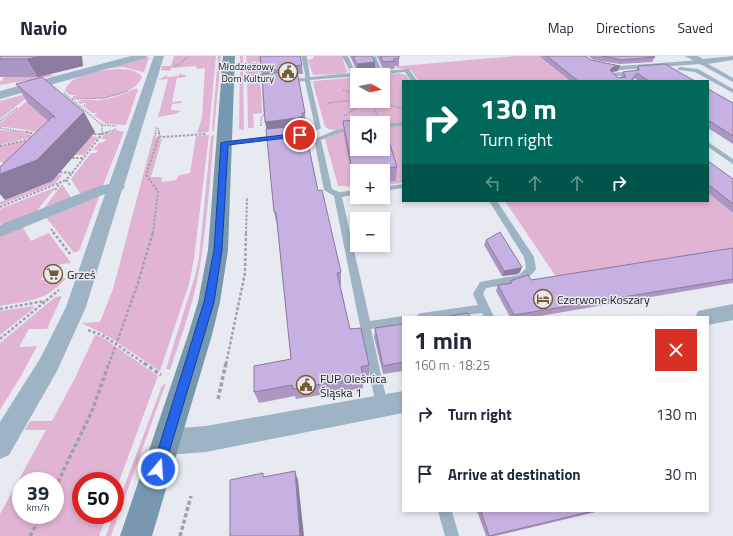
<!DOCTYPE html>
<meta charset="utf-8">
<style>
:root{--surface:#fff;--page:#f6f6f7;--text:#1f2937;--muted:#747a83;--line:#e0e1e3}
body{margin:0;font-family:"Titillium Web",sans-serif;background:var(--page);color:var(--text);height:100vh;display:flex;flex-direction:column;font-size:15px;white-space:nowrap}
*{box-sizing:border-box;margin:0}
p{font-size:13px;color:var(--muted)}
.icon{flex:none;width:22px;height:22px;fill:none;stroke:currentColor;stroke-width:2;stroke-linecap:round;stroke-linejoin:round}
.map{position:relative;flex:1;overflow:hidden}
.side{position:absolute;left:402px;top:260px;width:307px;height:196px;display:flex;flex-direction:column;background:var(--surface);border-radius:0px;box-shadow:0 2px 6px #0003}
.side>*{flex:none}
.guide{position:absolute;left:402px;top:24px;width:307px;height:122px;border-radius:0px;box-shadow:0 2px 6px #0003;background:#00695c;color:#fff;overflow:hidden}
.needle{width:26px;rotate:98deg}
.buttons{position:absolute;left:350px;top:12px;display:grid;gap:8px}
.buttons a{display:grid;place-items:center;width:40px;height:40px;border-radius:0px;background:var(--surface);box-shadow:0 2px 6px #0003;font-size:20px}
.speed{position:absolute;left:12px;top:416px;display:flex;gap:8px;font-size:20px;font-weight:700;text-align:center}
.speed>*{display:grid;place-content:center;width:52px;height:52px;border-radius:50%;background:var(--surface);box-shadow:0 2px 6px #0003;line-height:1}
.speed small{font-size:10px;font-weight:400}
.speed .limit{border:6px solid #d22;background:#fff;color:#111}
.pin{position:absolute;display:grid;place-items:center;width:34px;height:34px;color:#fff;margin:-17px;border:2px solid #fff;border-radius:50%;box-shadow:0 1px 4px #0007}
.me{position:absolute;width:44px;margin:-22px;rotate:18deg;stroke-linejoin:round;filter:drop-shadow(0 0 3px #0008)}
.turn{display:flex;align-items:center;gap:14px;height:84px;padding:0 12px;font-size:18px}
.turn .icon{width:52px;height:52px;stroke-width:2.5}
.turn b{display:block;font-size:28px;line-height:34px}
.lanes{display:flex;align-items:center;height:38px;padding:0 12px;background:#0003;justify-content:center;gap:20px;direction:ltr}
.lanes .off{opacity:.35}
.round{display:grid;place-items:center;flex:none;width:42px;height:42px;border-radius:0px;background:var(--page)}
.headline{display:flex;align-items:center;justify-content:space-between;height:68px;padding:0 12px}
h1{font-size:24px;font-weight:700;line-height:30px}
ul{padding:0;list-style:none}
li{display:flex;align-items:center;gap:12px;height:60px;padding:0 12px}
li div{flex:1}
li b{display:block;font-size:15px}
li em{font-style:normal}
header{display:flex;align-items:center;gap:24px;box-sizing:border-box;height:56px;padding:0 20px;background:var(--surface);border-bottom:1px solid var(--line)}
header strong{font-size:19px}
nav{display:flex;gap:22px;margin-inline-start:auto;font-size:14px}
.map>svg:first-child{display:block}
</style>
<header>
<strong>Navio</strong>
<nav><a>Map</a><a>Directions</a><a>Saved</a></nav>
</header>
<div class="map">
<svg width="733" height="480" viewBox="0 0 733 480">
<rect width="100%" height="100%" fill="#e8eaf2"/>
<path fill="#e2b4d4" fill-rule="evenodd" d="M174,0H216L209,75L208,76L197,77L202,62L205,12L197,13L196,10L171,12L170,15L161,14L162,10H171Z
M218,0H221L214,75L212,74Z
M240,0H243L244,74L239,73Z
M246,0H294L302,4L258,6V14L247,15Z
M313,0H342L347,16L343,18L313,19L308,4L314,2Z
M516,0H539L570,25H418L411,14L389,11Z
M144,1H149L144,16L123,11L100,13Z
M116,13C125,13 137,13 142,21C133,42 94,45 74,42L72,41L76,39H70L65,35C70,17 101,15 116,13Z
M258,15L259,22L251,23V25H259L261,31L262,57L253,58L254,72H248L247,16Z
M398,17L406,19L410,25H403V66L383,68L357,67V71C348,72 333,77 325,71L313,27L314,25L357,21V45H383V19H376Z
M51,18L53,20L0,29V25L4,24L2,23L5,21Z
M179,18L185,19L186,21L177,22L172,46L182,45L181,47L172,48L171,54L181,55L175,58L158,61L168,23L158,24L167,19V21L179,20Z
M47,29L29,47L65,80C43,78 22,72 0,71V67Z
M134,33H138L126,69L106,68L94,59L98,57H92L82,49L87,48L85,47L80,48L78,46C84,42 94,45 100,44C113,42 123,39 134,33Z
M34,36L0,63V45Z
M403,70V127L383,129V115H357V131L338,130L325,83L338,77L357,75V93H383V72Z
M0,74L16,75L37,80L35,82L23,83L0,89Z
M116,74L124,76L102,132L81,139L71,123L91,97H96L98,94H93L99,87L104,86L106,83H101L104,79Z
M155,74H157L156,82L162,83L151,121H161L162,126L176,124L179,119L190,117L196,80L209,79L194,203L189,228L160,315L106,279L81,267L100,266L113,233Z
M214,79C210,124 207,170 199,215C193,249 181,281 170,314L166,313L195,220L199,202L211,80Z
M91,80L98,81L84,99H74Z
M30,84L4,109L0,105V91L13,87Z
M61,118L62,120L54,128L0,149V146L37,131L40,122H54L57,119Z
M62,128L72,143L42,155Z
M56,131L35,157L2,170L0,166V153Z
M708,137L733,157V197L559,225L505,145H708Z
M95,141H99L79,195L74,197L45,160Z
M22,170L31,185L49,177L71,207L47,210L41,224L66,222C47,245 28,245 0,250V178Z
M62,240L47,273H29L19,291L37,290L21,320L0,354V287L55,241Z
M33,250L34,252L0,279V255Z
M95,279L102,281L158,320L115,436V425H81V459H107L99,480H0V458L46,374H25L30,365H52L75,322ZM21,425H55V459H21Z
M166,327L111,480H106L113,459H115V455L162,330Z"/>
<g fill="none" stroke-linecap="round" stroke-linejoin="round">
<path stroke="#a0a1a8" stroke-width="1.5" stroke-dasharray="1.5 1" stroke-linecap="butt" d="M174,10L179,9L188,0
M260,15L262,28
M246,16L260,15V7H263
M343,34L357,39
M64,37L102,69V77
M72,43L104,42L128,35
M364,45H375
M377,45L403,53
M371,46L377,59
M328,47L357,44
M344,60L365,46
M0,65L17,52
M102,69L117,70
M261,70V62L264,59L263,33
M0,72L31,77
M155,72L159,73V77
M105,77L116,73"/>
<path stroke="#a0a1a8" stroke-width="2" stroke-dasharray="2.5 1.5" stroke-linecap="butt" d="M26,76L37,78
M159,76V80L162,81L206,78
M90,78H102L108,76
M0,90L32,83
M72,102H84
M60,116L72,117L102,78V76
M70,129L66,124L72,117
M55,134L60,127
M0,151L66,124
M51,173L54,177
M153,177L158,135L146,119L159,80
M246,177L247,142"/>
<path stroke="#a0a1a8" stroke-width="2.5" stroke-dasharray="3 2" stroke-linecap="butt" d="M53,176L71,199
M0,253L45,245
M88,274L104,280L145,308
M0,283L59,234
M109,308L138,227L153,176
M226,308L245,217L246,176"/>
<path stroke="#a0a1a8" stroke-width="3.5" stroke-dasharray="4 2.5" stroke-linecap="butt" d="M144,307L161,319
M218,343L226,307
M55,432L92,355L109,307
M30,480L41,459
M180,480L191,440"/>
<path fill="#9eb3c4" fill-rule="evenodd" d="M301,0H307L310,21L351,17L342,0H348L356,17L377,15L370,1L377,0L376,1L382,15L409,13L417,25H411L405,16L310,24L321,72L320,73L300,81L223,88V86L225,85L299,77L315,71L305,25L286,27L283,25L286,23L305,22V18Z
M578,0H585L593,5L620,10L701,4L733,22V26L700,8L620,14L589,7Z
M680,11L698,13L733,33V37L695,16L678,14V12Z
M634,15L636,16V18L617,20L623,25H616L609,19L612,17Z
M403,66V70L383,72V68Z
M357,71V75L339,77L321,84L332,133L339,136L357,134V138L342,141L370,265L403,260L407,261H403V268L371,273L388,350L386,354L382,356L378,354L376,350L334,140L324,134L314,83L336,74Z
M708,86L733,103V108L708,91Z
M403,128V132L383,135V131Z
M489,145H497L534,201L536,213C525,230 504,229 486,232L483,238L494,261H484L482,257L451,261H417L418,258L422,257L478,249L473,238L480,226L519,219L526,212L524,201Z
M438,455H452L459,480H445Z"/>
<path fill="#9eb3c4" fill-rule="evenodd" d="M131,0H147L146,2L0,43V35Z
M154,0H164L124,130L125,131L122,134L86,251L57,315L9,399L0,403V366L41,301L66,251L105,138L0,181V169L99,130L109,128Z
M685,0H698L703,3L733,0V4L701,9Z
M733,248V264L708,269V261H695L698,255Z
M403,335V357L206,396L167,399L158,395L154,386L158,377L167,373L206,370Z"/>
<path fill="#7898b0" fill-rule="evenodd" d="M223,0H235L228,194L220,246L212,279L152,480H120L188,279L198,246L208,194Z"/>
</g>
<path fill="#ab97c2" d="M0,0L83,10L38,21H0Z
M260,0L302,9L303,18H297L305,57L306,70H305L318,135L341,216V229H340L350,273L369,309V321L363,322V332L296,343L295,340L259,347L254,336L291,303L277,169L274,156Z
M350,0H372L375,14L357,15Z
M377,0H399V10H394V13H383Z
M539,0H585L591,4L618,15L611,16L618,22L621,21L623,16L636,15L638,10L695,25H639L634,22L633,25H570Z
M588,0H652L655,1L652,6L620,8L594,4Z
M16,28L95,76L52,125L5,144L48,65L28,47Z
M708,33L733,47V88L708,72Z
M343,65L397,111L396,125L383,126V115H357V128H353L344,78Z
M708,105L733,123V157L708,137Z
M486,184L522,211L520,216L518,218L502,220L484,189Z
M733,192V227L534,261H510L496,235L498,229L509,228L510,225L531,224Z
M403,268V315L383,318L374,281L375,272Z
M477,455H600L495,480H486Z"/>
<path fill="#8b7b9e" d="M41,0H82L83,10L38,21L27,3Z
M375,6V14L357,15V8Z
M620,10L618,15L611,16L610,14L613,11Z
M84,56L95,76L52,125L5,144L0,138V118Z
M303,60L304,73L268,79L265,66Z
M522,211L520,216L518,218L502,220L504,215Z
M295,415L298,424L304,480H300Z"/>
<path fill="#c7b0e2" stroke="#8b7b9e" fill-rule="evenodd" d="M0,0H41L27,3H0Z
M260,0H300L302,9L295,10L296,13L262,15Z
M353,0H372L375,6L357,8Z
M381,0H399V2L393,3L395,5L383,6Z
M547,0H585L591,4L620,10L613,11L610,14L618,22L626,21L623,16L639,14L638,10L665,8L695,25H649L637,17L631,25H578Z
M602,0H652L655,1L622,4Z
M297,15L305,57H302L303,60L297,62L265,66L262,18Z
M42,21L84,56L37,104L0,118V111L52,61H55L16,28Z
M708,33L733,47V80L708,64Z
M382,62L397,111L352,114L343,65ZM357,67H383V93H357Z
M304,68L318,135L322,134L341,216L337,217L350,273L361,272L369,309L361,311L363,321L293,333L292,329L254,336V310L291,303L276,156H274L266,73L299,70Z
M708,105L733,123V148L708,128Z
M500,176L522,211L520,212L504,215L486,184Z
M733,192V223L514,259L498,229L512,227L510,225L528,219L531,224Z
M468,257L470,261H444Z
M403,268V306L383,310L375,272Z
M295,415L300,480H230V424L263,417V421Z
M481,455H593L489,480Z"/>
<path fill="#2563eb" stroke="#184099" d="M300,77L303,78V80L228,89L222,194L214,246L164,413L162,417L158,419L153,417L152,413L204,246L214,194L221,87L224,86Z"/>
<defs>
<symbol id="civic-ring" viewBox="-11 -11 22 22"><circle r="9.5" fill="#e8eaf2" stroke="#7a5b30" stroke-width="1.5"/><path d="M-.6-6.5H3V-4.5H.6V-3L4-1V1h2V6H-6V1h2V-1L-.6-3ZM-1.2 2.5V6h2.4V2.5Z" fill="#7a5b30"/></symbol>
<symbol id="supermarket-ring" viewBox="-11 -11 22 22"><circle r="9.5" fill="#e8eaf2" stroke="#7a5b30" stroke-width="1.5"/><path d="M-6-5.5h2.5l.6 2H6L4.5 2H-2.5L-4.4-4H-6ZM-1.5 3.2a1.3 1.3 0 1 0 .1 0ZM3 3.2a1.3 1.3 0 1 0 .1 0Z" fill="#7a5b30"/></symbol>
<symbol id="hotel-ring" viewBox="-11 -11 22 22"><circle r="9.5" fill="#e8eaf2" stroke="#7a5b30" stroke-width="1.5"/><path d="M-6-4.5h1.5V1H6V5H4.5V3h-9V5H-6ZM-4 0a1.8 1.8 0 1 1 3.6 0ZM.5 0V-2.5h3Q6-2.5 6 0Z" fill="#7a5b30"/></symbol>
</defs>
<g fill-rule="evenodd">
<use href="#civic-ring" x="277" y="5" width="22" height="22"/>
<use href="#supermarket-ring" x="42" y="207" width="22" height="22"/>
<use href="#hotel-ring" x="532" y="232" width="22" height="22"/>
<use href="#civic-ring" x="295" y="318" width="22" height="22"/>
</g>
<g text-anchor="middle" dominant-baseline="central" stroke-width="3" stroke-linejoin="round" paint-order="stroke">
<g font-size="10" fill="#1d1e21" stroke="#e8eaf2" text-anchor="end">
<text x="274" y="10">Młodzieżowy<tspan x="274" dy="12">Dom Kultury</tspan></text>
</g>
<g font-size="12" fill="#1d1e21" stroke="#e8eaf2" text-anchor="start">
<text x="67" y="218">Grześ</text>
<text x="557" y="243">Czerwone Koszary</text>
<text x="320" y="322">FUP Oleśnica<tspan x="320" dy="14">Śląska 1</tspan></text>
</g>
</g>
</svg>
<div class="buttons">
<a><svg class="needle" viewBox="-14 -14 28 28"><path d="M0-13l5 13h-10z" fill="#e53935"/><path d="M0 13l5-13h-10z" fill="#747a83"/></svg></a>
<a><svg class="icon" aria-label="sound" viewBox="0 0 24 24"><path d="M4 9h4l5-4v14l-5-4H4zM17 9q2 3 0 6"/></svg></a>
<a>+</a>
<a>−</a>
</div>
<div class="speed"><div>39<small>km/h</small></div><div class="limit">50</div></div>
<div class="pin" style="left:300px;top:79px;background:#d93025"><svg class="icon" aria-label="arrive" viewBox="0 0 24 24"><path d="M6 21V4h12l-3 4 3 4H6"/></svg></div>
<svg class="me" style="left:158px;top:413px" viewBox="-20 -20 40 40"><circle r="17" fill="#2563eb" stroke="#fff" stroke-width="3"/><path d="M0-11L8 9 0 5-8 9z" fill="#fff"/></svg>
<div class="guide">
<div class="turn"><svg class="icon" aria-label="right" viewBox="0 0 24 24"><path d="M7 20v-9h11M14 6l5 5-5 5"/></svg><div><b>130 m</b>Turn right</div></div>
<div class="lanes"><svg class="icon off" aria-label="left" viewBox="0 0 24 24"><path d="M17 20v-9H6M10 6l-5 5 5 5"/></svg><svg class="icon off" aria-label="ahead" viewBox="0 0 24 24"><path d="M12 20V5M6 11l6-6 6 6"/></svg><svg class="icon off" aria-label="ahead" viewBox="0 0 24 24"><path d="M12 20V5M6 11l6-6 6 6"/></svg><svg class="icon" aria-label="right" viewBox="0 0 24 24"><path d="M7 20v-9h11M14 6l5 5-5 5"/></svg></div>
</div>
<section class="side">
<div class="headline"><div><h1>1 min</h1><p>160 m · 18:25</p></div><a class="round" style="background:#d93025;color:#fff"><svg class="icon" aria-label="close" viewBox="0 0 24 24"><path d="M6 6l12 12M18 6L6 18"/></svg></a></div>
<ul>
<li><svg class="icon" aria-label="right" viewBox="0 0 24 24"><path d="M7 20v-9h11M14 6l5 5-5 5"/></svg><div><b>Turn right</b></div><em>130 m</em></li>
<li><svg class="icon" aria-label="arrive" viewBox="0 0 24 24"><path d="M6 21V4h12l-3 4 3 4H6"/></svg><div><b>Arrive at destination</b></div><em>30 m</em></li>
</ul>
</section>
</div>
